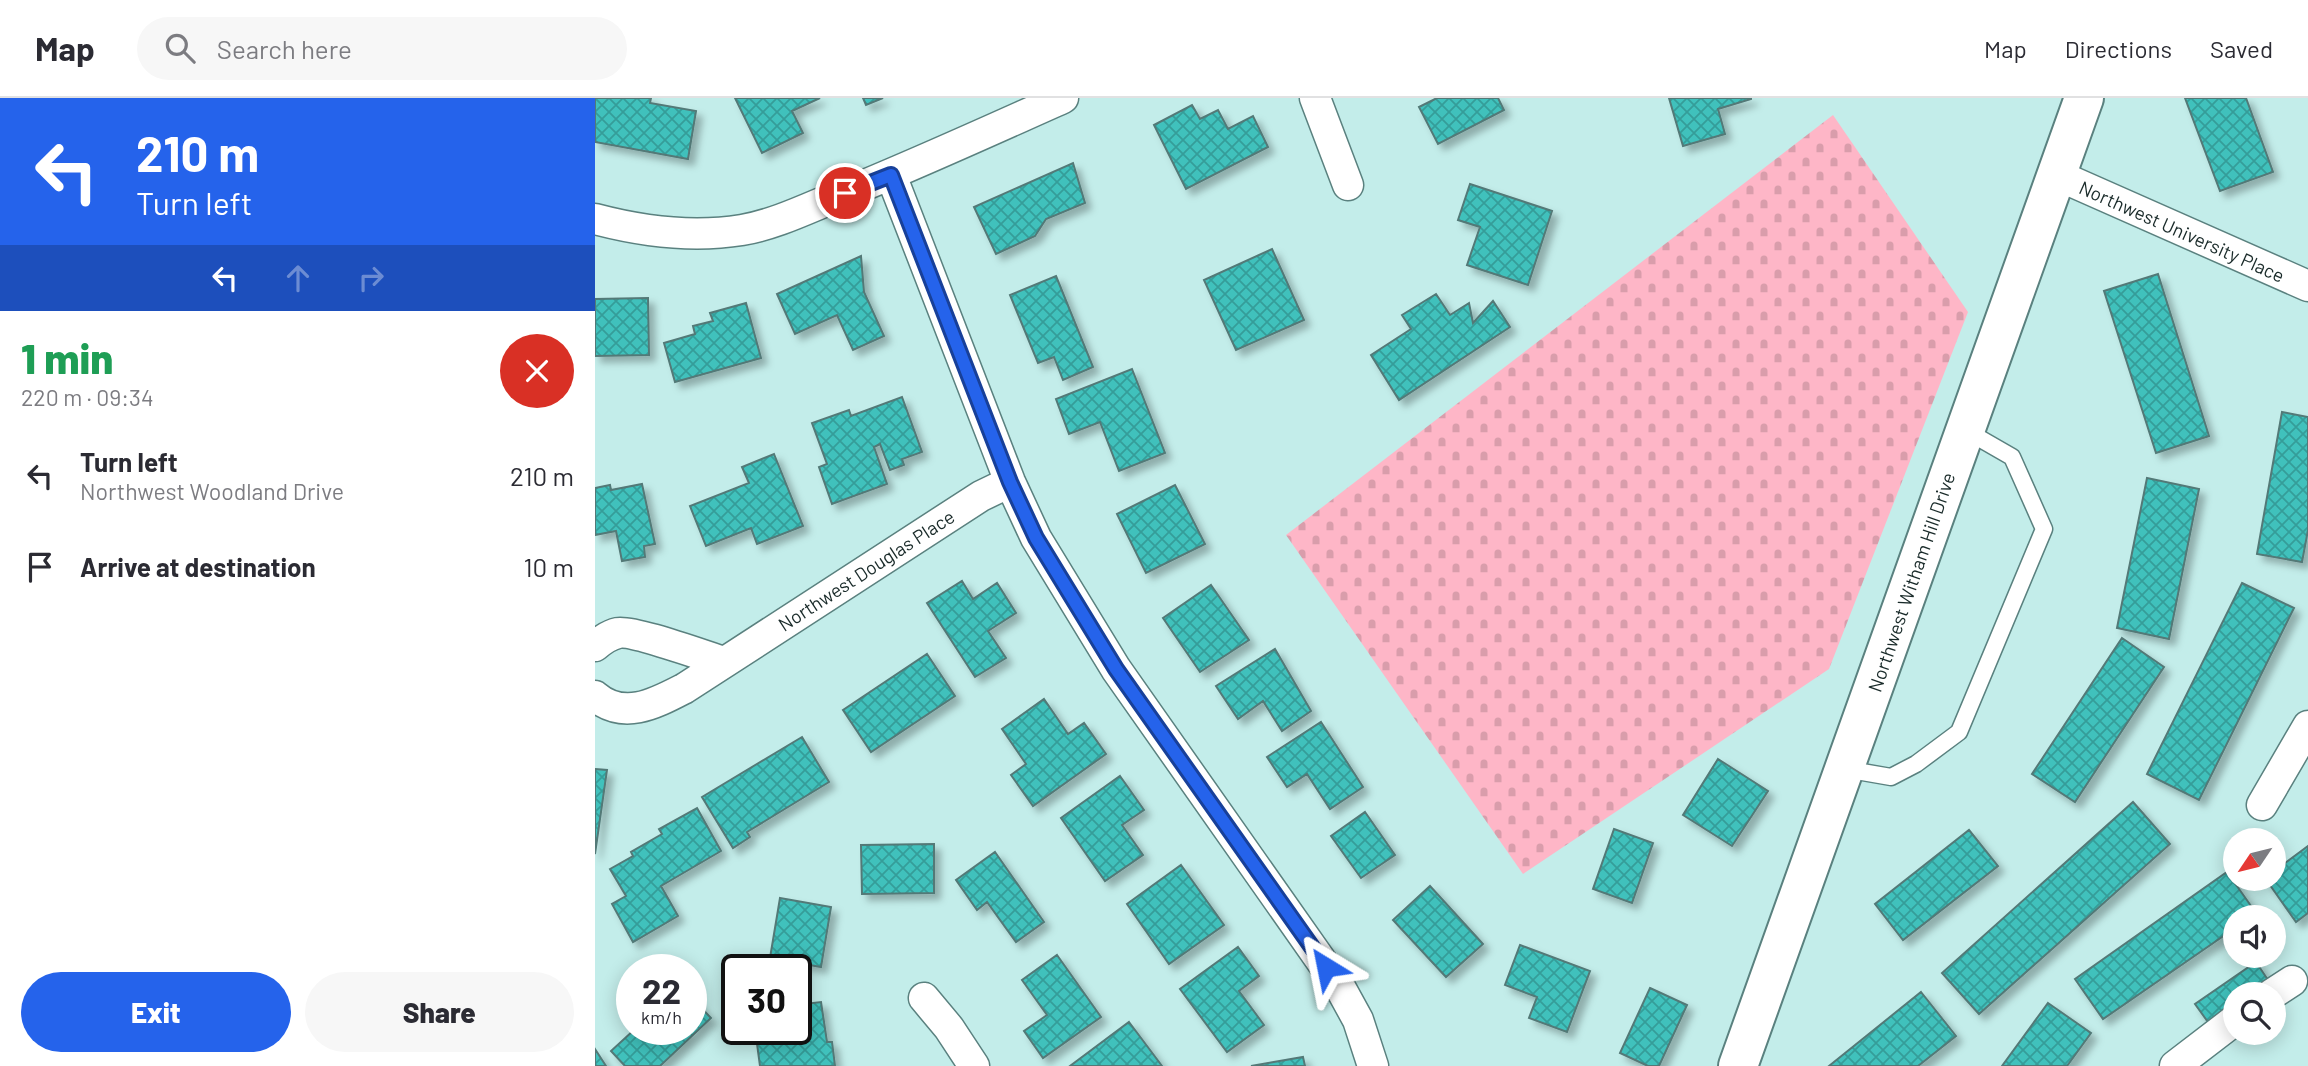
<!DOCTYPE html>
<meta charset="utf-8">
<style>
:root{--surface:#fff;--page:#f7f7f7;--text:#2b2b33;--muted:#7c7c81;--line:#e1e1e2;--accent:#2563eb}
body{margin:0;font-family:Barlow,sans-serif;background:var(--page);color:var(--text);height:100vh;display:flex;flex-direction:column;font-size:26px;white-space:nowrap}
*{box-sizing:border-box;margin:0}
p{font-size:23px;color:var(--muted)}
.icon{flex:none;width:38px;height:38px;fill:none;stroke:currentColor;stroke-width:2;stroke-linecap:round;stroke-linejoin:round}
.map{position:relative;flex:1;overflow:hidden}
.side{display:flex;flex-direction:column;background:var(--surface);width:595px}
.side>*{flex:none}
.banner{background:#2563eb;color:#fff;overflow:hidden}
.needle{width:46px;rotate:235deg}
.buttons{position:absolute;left:1628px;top:730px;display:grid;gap:14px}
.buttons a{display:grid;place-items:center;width:63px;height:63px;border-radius:50%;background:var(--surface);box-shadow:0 4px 18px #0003;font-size:35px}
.speed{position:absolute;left:21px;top:856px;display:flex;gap:14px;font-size:35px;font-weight:700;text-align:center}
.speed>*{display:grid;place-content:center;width:91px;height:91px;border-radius:50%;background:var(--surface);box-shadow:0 4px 18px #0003;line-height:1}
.speed small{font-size:18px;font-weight:400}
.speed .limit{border:4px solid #111;border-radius:10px;background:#fff;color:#111}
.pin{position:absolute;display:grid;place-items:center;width:60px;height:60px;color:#fff;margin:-30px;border:4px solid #fff;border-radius:50%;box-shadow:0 2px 7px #0007}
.me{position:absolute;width:77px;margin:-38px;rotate:325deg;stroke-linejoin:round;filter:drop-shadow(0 0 5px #0008)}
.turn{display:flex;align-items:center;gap:24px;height:147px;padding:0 21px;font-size:32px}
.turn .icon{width:91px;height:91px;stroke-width:2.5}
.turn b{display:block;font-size:49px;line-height:60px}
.lanes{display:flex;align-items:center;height:66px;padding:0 21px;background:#0003;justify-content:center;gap:35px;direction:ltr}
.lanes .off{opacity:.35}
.round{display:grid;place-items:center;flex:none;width:74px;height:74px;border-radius:37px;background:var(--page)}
.overview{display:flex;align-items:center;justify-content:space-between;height:119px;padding:0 21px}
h1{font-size:42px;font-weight:800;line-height:52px;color:#1e9e55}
.action{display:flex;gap:14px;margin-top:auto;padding:14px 21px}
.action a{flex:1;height:80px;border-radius:42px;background:var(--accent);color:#fff;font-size:28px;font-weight:800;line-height:80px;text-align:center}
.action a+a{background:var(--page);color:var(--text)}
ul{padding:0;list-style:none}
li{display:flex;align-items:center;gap:21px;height:91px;padding:0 21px}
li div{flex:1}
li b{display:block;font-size:26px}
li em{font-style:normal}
header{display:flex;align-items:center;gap:42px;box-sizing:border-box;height:98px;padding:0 35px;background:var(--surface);border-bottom:2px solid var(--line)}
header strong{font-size:33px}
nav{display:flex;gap:38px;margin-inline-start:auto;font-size:24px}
.search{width:490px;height:63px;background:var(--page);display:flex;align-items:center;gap:18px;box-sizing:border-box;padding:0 24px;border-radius:38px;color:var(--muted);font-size:26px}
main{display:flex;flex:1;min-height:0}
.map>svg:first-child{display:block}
</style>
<header>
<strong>Map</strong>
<div class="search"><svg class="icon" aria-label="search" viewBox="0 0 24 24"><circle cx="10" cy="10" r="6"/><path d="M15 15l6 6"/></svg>Search here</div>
<nav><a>Map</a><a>Directions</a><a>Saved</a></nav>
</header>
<main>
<section class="side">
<div class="banner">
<div class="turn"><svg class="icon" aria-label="left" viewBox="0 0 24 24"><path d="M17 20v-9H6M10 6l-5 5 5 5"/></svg><div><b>210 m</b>Turn left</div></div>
<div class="lanes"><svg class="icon" aria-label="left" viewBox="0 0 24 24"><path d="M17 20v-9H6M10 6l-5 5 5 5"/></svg><svg class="icon off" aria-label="ahead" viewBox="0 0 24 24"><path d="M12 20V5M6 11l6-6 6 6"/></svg><svg class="icon off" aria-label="right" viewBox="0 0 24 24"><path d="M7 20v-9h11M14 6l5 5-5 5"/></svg></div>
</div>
<div class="overview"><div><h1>1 min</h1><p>220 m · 09:34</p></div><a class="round" style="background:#d93025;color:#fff"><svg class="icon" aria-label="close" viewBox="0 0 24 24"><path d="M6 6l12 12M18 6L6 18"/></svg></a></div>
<ul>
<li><svg class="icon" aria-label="left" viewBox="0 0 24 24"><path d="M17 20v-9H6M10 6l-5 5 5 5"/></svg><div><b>Turn left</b><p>Northwest Woodland Drive</p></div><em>210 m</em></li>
<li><svg class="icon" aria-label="arrive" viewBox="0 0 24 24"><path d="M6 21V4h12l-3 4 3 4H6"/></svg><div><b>Arrive at destination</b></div><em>10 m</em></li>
</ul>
<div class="action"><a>Exit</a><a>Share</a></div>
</section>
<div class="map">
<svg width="1713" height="968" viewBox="0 0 1713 968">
<defs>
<pattern id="cemetery-stones" width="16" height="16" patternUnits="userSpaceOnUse" patternTransform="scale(1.75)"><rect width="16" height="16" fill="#feb6c7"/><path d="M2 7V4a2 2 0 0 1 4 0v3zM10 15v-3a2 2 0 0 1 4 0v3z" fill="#d99dab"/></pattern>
<pattern id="building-cross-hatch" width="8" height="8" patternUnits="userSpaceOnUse" patternTransform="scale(1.75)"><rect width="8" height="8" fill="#41c1bc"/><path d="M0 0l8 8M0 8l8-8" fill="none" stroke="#369d99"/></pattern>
<filter id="shadow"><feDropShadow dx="6" dy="6" stdDeviation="3.5" flood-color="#0004"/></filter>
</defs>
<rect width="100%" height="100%" fill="#c3edea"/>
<path fill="url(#cemetery-stones)" d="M1238,17L1373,214L1234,571L928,776L691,437Z"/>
<path fill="url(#building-cross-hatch)" stroke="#537977" stroke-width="2" filter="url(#shadow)" d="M0,0H56L55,5L101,13L93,61L0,44Z
M140,0H225L197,13L208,35L167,55Z
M268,0H288L271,7Z
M842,0H903L909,12L843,46L824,9Z
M1074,0H1156V1L1123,11L1130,36L1088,48Z
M1590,0H1651L1678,74L1625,93Z
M597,7L605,21L623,12L633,31L658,18L673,49L591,91L559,27Z
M478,65L490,105L451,121L440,138L401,156L379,109Z
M875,86L957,113L933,187L872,167L885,129L863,122Z
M677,151L709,222L641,252L609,182Z
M266,158L269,194L289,238L258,252L242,217L200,236L182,196Z
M1563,176L1614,338L1561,355L1509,193Z
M461,178L498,269L468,282L459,259L443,265L415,197Z
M841,196L855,217L874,205L878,225L898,203L915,229L804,302L776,257L816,231L807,217Z
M53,200L54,257L0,258V201Z
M151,205L166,260L80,284L69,245L100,236L98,228L118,223L115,215Z
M537,271L570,355L524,373L505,324L474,336L461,301Z
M307,299L327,354L307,361L309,367L295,372L285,346L279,349L292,386L237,406L224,369L232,366L217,325L254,312L256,318Z
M1687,314L1713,319V432L1707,464L1662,456Z
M179,356L208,428L162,446L156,430L111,448L95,408L154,385L147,369Z
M1552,380L1604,391L1574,541L1522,530Z
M47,386L60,446L49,448L50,459L27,463L21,433L0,437V390L15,387L16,392Z
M580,387L610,446L551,475L522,416Z
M367,483L378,501L402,485L421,515L393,533L411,560L380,579L332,505Z
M1647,485L1699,510L1604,702L1552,676Z
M616,487L654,542L605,574L568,520Z
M1527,540L1569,569L1480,704L1437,676Z
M680,551L716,613L687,633L668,603L643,621L621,588Z
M332,556L360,598L276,654L248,612Z
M449,601L473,636L489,625L511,656L438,708L416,677L431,666L407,631Z
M726,624L768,689L735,711L712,676L692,689L672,659Z
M207,639L234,684L152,734L155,739L138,750L107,699Z
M1123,661L1173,693L1137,748L1088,717Z
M0,671L12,672L0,756Z
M525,678L549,712L527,727L548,757L510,783L466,720Z
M1538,704L1575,746L1384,916L1347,875Z
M102,710L126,753L66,788L83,818L38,844L17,806L31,798L15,771L38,758L36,754L67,736L64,731Z
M770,714L800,757L766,780L736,738Z
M1019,731L1058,745L1037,805L998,791Z
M1374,732L1403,768L1308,842L1280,806Z
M339,746V795L267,796L266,747Z
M1713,748V815L1701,824L1670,780H1678V774Z
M400,754L449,824L421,844L392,804L382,812L361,782Z
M586,767L629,827L574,866L532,806Z
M1632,774L1661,815L1655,819H1640V830L1508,921L1480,881Z
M835,788L888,846L851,879L798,822Z
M185,800L236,809L226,869L175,860Z
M925,847L995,873L972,934L934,920L942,899L910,887Z
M643,849L664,878L644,893L669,927L632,954L585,891Z
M462,857L506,919L448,960L429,933L452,917L427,882Z
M1661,864L1673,882L1653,896H1640V905L1613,924L1600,906Z
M1055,890L1092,907L1064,968H1053L1025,955Z
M1326,894L1361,938L1323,968H1234Z
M96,899L116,920L65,968H30L16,953L40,931H96Z
M226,904L232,944H237L240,968H165L160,931H201V907Z
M1453,905L1496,935L1472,968H1407Z
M534,924L567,968H475Z
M0,951L11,968H0Z
M708,959L710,968H656Z"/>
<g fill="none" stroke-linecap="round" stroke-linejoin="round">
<defs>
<path id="service" d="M1250,671L1296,679L1321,666L1364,634L1449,431L1417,359L1370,332"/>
<path id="minor" d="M720,0L753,87
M296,77L415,384L441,440L521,571L746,891L763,922L778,968
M1462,77L1713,188
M0,121C49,134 97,140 147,132C182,126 215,109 248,96C322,66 394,33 468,0
M0,548C7,542 14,537 23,535C38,532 109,558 129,564
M0,598C29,623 61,605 90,590L386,398L415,384
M1667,707L1713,628
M1677,896L1697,883
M329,900L354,930L379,968
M1580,968L1640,922"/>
<path id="tertiary" d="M1143,968L1489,0"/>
</defs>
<use href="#service" stroke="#5a817f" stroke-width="19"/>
<use href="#minor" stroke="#5a817f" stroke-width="33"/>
<use href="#tertiary" stroke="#5a817f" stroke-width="42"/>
<use href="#service" stroke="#fff" stroke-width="16"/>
<use href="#minor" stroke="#fff" stroke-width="30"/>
<use href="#tertiary" stroke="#fff" stroke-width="38"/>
</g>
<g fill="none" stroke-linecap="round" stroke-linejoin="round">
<defs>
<path id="route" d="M250,95L296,77L415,384L441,440L521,571L731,869"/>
</defs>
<use href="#route" stroke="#184099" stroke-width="18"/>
<use href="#route" stroke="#2563eb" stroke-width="12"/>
</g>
<g text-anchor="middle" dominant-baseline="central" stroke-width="5" stroke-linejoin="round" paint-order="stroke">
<g font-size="19" fill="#192a29" stroke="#fff">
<text transform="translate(1587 133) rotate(24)">Northwest University Place</text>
<text transform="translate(271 472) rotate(-33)">Northwest Douglas Place</text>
<text transform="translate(1316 484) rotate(-71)">Northwest Witham Hill Drive</text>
</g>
</g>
</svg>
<div class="buttons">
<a><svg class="needle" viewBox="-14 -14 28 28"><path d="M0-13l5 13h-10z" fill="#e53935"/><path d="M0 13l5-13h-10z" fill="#7c7c81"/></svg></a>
<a><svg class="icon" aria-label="sound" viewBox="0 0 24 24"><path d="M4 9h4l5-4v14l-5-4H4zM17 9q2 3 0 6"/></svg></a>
<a><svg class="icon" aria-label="search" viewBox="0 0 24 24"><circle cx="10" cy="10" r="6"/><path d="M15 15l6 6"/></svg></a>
</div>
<div class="speed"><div>22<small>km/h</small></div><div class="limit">30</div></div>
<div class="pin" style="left:250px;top:95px;background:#d93025"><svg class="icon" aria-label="arrive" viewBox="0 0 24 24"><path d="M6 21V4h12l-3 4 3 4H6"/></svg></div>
<svg class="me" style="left:731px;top:869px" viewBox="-20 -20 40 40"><path d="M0-17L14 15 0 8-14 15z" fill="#2563eb" stroke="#fff" stroke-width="4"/></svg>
</div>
</main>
